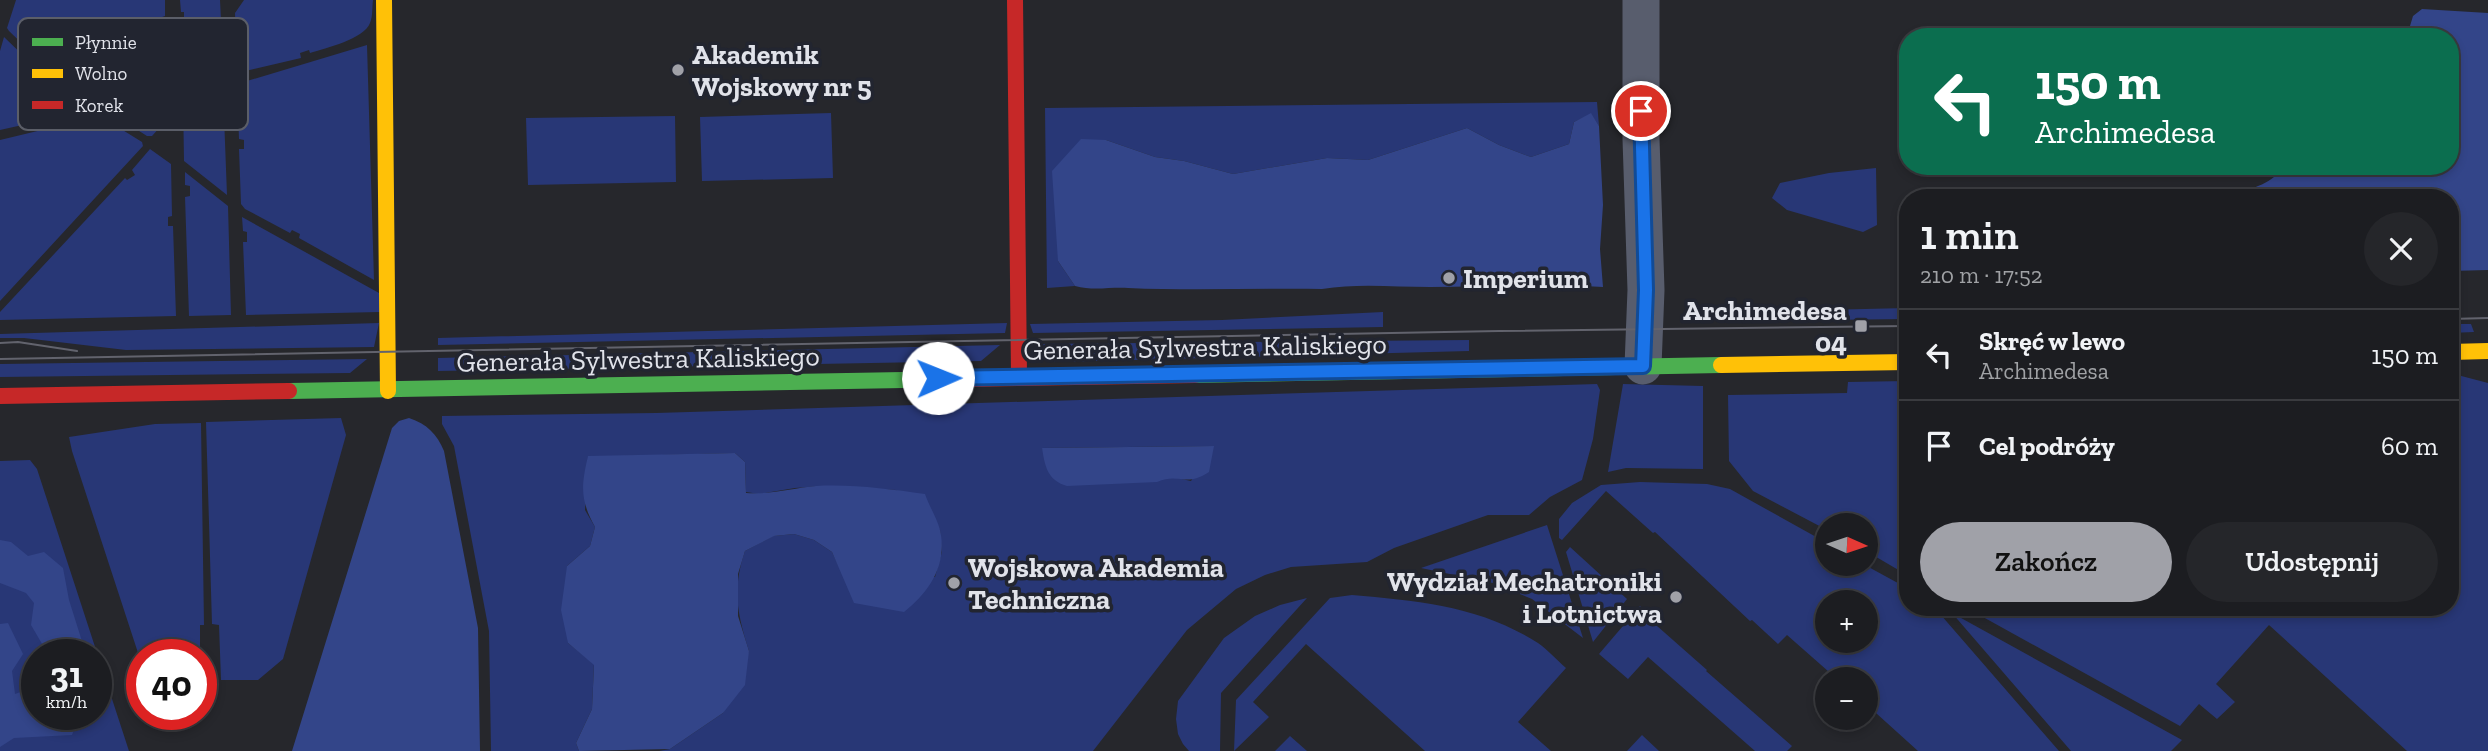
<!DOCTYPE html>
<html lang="pl">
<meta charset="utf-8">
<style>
:root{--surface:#1c1d21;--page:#25262a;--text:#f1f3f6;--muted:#a0a2a5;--line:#3a3b3f;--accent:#a0a1a8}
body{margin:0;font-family:"Zilla Slab",serif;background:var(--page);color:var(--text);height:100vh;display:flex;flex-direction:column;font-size:26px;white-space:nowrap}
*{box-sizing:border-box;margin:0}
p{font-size:23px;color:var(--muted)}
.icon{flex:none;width:38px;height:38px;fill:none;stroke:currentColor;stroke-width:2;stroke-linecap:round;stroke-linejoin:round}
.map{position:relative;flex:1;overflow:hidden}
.sheet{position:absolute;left:1899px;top:189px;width:560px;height:427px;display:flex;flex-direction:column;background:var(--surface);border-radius:28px;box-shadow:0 4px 10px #0003,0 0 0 2px var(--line)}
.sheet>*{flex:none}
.guide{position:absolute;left:1899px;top:28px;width:560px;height:147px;border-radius:28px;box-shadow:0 4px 10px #0003,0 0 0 2px var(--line);background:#0b6e4f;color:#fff;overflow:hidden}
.needle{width:46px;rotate:93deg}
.controls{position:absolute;left:1815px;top:513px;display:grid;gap:14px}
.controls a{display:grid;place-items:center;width:63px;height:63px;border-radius:50%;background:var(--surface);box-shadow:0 4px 10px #0003,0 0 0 2px var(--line);font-size:35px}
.speed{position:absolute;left:21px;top:639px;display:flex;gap:14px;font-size:35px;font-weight:700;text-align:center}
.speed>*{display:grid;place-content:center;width:91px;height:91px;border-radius:50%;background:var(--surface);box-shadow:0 4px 10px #0003,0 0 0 2px var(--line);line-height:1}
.speed small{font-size:18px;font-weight:400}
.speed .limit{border:10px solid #d22;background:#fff;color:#111}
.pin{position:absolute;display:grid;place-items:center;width:60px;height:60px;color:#fff;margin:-30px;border:4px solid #fff;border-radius:50%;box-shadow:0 2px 7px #0007}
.me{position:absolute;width:77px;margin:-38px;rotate:89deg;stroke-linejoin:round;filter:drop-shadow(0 0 5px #0008)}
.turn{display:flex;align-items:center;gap:24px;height:147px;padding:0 21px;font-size:32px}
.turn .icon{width:91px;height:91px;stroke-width:2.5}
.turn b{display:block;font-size:49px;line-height:60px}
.round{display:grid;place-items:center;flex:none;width:74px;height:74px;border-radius:37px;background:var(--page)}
.summary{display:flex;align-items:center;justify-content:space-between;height:119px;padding:0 21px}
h1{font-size:42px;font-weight:600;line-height:52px}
.button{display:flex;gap:14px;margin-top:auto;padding:14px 21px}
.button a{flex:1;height:80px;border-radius:42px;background:var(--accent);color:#111;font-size:28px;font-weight:600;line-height:80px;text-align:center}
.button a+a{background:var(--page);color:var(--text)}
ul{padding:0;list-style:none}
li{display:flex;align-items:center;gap:21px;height:91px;padding:0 21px;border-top:2px solid var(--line)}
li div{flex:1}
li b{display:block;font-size:26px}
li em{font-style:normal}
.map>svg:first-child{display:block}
</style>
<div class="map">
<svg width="2488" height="751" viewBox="0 0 2488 751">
<rect width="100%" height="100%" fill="#26272c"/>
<path fill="#283776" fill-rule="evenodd" d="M16,0H165V16L131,28L130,23L98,22V57L108,56L93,92L84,96L64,84L9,31L7,28Z
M180,0H220L222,40L217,41L218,49H222V57C208,49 194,48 181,58L180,22L184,21V12H181Z
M244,0H373C372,7 373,16 370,23C364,39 326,48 310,53L309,50L300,53L301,58L237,73L235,13Z
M4,37L60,91L90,110L0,130V51Z
M367,45L374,280L299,238L300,234L292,230L290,233L245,209L241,204L239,149H244V140L239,139L237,84Z
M223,88V105L219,106V115L224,116L227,195L184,161L183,98Z
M169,100V117L152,136H147L111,113Z
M1597,102L1599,126L1591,114L1574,122L1569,144L1531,157L1499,145L1467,128L1368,160L1327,158L1233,174L1184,161L1155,157L1106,140L1058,261L1075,286L1047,288L1045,108Z
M831,113L833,178L702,181L700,117Z
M100,116L142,142L143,146L0,301V140Z
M675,116L676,182L528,185L526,118Z
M150,149L171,164L172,216L168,217V226H173L176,316L0,320V312L125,178L127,180L135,175L132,170Z
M1876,168L1877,225L1863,232L1787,210L1772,198L1780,183L1829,173Z
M185,172L228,206L231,315L189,316L185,197L190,196V186L185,185Z
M242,217L379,293L380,312L246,315L243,242H247V232L243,231Z
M1907,308V319L1728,321L1729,312Z
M1383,312V327L1033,333L1030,324L1222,320Z
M379,323L374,347L126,350L24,338H0V334Z
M1007,323L1005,333L438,345V338Z
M2450,324H2471L2474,332L2450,333Z
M1469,340V351L1055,362L1045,356L1037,344Z
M1000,345L981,361L438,371V358Z
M367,359L350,373L0,377V364Z
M2450,373L2488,383V751H2407L2269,625L2216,684L2235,702L2217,719L2199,704L2180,726L1965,607H2450Z
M1907,381V575L1866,551V525H1827V530L1753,491L1729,461L1728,395L1847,393L1848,382Z
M1597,384L1600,390L1593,439L1582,480L1550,497L1529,515H1488L1394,548L1367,562L1291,567L1265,575L1236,589L1187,630L1093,751H659L670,749L723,713L749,651C737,613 732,589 745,551L773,536L794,534L814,540L832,552L842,573L935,577L942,552L940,530L896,490L821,486L795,488L759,494L746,492L745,462L735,453L588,457L585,510L595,527L590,546L567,566L568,643L594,664L592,709L576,743L579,751H491L489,631L454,446L442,424V416L656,413ZM1213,446L1191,481L1042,449L1043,448Z
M1623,384L1703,386V469L1626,468L1608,472Z
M341,418L346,435L283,659L258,680H221L219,625L212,624L206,422Z
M201,423L204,625H200V654H142V665L72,451L69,437L155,424Z
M30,460L37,469L129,751H0V461ZM37,654H96V714H37Z
M1640,482L1707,484L1730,489L1827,543V564H1863L1907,588L1908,607H1934L2059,751H1918L1866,704V679H1837L1787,635L1778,644L1752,620L1750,621L1655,532L1653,533L1606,491L1562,540L1559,538V519L1572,503L1601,485ZM1827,602H1866V640H1827Z
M1547,525L1583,638L1532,599L1493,583L1421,568Z
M1570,547L1627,599L1593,642L1566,552Z
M1352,595C1419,601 1480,606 1538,643C1548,650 1557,660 1566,668L1518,722L1551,751H1425L1306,644L1253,702L1269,717L1234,751L1236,700L1330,598Z
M1307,598L1221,693L1220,751H1189L1183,744L1178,734L1176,719L1178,701L1224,638L1255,616L1280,605Z
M1640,606L1650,615L1648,618L1707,670L1706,671L1792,746L1787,751H1755L1648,657L1628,679L1599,654Z
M1952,613L2182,740L2171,751H2071Z
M1642,735L1659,751H1627Z
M1290,736L1307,751H1275Z"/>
<path fill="#334589" d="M2422,9L2488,13V270L2450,271V198H2234L2233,193C2254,189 2272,183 2285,166H2450V37H2358L2361,34L2410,26L2413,16Z
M1591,113L1599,126L1603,205L1600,249L1603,287C1545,283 1487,287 1430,287C1394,287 1358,283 1322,289C1257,288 1192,291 1128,288C1109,287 1093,291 1075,286L1058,261L1052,171L1081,139L1106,140L1155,157L1184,161L1233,174L1327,158L1368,160L1467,128L1499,145L1531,157L1569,144L1574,122Z
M409,418C427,424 437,434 444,451L478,628L480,751H292L392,428L399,421Z
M1214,446L1209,472C1185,488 1180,472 1157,482L1067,486C1047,480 1045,466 1042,448Z
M735,453L745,462L746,493C769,495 793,488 816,486C852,484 889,489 925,494C929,506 937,518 940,530C948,565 929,592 904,612L854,603L832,552L814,540L794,534L774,536L745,551L738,574V616L749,651L745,685L723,713L670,749L579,751L576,743L592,709L594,665L568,643L561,610L567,566L590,546L595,527C580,500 581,486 588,456Z
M0,540L11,542L28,556L44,552L63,568L69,600L86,654H48L31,625L34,603L26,593L0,583Z
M8,623L23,654L12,671L15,694L37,686V714H80L72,735L14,738L0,747V624Z"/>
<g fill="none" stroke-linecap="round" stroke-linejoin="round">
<path stroke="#585d6d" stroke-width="37" d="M1641,0V139L1646,290L1643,366"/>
<path stroke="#4caf50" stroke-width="16" d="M1195,375L1721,365
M289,391L960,379"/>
<path stroke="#ffc107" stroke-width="16" d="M384,0L388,391
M2450,352L2488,351
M1721,365L1908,362"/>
<path stroke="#c62828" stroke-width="16" d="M1015,0L1019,376
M960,379L1195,375
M0,396L289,391"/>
<path stroke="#62636d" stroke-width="2" d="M2450,319L2488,318
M0,343L18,342L77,351
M0,359L1499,331L1908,326"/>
</g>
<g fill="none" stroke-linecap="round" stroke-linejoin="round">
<defs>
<path id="route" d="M938,378L1643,366L1646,290L1641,111"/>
</defs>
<use href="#route" stroke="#114b97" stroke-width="18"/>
<use href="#route" stroke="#1a73e8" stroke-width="12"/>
</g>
<g fill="#a0a1a8" stroke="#222530" stroke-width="2.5">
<circle cx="678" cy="70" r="7"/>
<circle cx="1449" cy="278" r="7"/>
<rect x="1854" y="319" width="14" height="14" rx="3.5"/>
<circle cx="954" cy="583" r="7"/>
<circle cx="1676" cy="597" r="7"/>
</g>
<g text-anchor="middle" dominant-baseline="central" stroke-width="7" stroke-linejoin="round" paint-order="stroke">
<g font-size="28" font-weight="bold" fill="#e1e3ea" stroke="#222530" text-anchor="start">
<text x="692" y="54">Akademik<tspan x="692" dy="32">Wojskowy nr 5</tspan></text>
<text x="1463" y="278">Imperium</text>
<text x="1847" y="310" text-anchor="end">Archimedesa<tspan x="1847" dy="32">04</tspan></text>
<text x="968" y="567">Wojskowa Akademia<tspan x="968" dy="32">Techniczna</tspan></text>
<text x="1662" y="581" text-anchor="end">Wydział Mechatroniki<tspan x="1662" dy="32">i Lotnictwa</tspan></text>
</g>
<g font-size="28" fill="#e1e3ea" stroke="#222530">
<text transform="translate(1205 347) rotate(-1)">Generała Sylwestra Kaliskiego</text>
<text transform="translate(638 359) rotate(-1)">Generała Sylwestra Kaliskiego</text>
</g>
</g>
<rect x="18" y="18" width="230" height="112" rx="10" fill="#222530" stroke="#5b5e68" stroke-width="2"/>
<rect x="32" y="38" width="31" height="8" fill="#4caf50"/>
<rect x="32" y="69" width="31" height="9" fill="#ffc107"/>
<rect x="32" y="101" width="31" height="8" fill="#c62828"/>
<g font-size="19" fill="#e1e3ea">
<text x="75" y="49">Płynnie</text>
<text x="75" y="80">Wolno</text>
<text x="75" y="112">Korek</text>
</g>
</svg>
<div class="controls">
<a><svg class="needle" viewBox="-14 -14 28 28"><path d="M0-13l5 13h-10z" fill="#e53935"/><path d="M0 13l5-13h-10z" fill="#a0a2a5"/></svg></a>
<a>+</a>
<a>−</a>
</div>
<div class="speed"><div>31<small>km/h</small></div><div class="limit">40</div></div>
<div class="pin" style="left:1641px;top:111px;background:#d93025"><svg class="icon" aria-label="arrive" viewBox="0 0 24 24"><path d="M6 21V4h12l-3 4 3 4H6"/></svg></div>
<svg class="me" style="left:938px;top:378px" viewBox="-20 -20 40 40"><circle r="19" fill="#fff"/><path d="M0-13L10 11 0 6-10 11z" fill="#1a73e8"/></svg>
<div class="guide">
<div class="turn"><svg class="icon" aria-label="left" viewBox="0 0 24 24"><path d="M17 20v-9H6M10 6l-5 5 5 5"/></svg><div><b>150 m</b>Archimedesa</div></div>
</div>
<section class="sheet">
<div class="summary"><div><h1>1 min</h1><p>210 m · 17:52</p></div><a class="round"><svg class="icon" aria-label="close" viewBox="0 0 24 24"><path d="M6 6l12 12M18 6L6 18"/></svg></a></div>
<ul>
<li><svg class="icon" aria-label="left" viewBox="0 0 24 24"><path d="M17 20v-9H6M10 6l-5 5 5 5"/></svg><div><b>Skręć w lewo</b><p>Archimedesa</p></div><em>150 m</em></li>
<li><svg class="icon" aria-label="arrive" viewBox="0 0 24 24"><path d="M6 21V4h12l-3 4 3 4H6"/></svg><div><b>Cel podróży</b></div><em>60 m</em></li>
</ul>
<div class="button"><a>Zakończ</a><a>Udostępnij</a></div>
</section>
</div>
